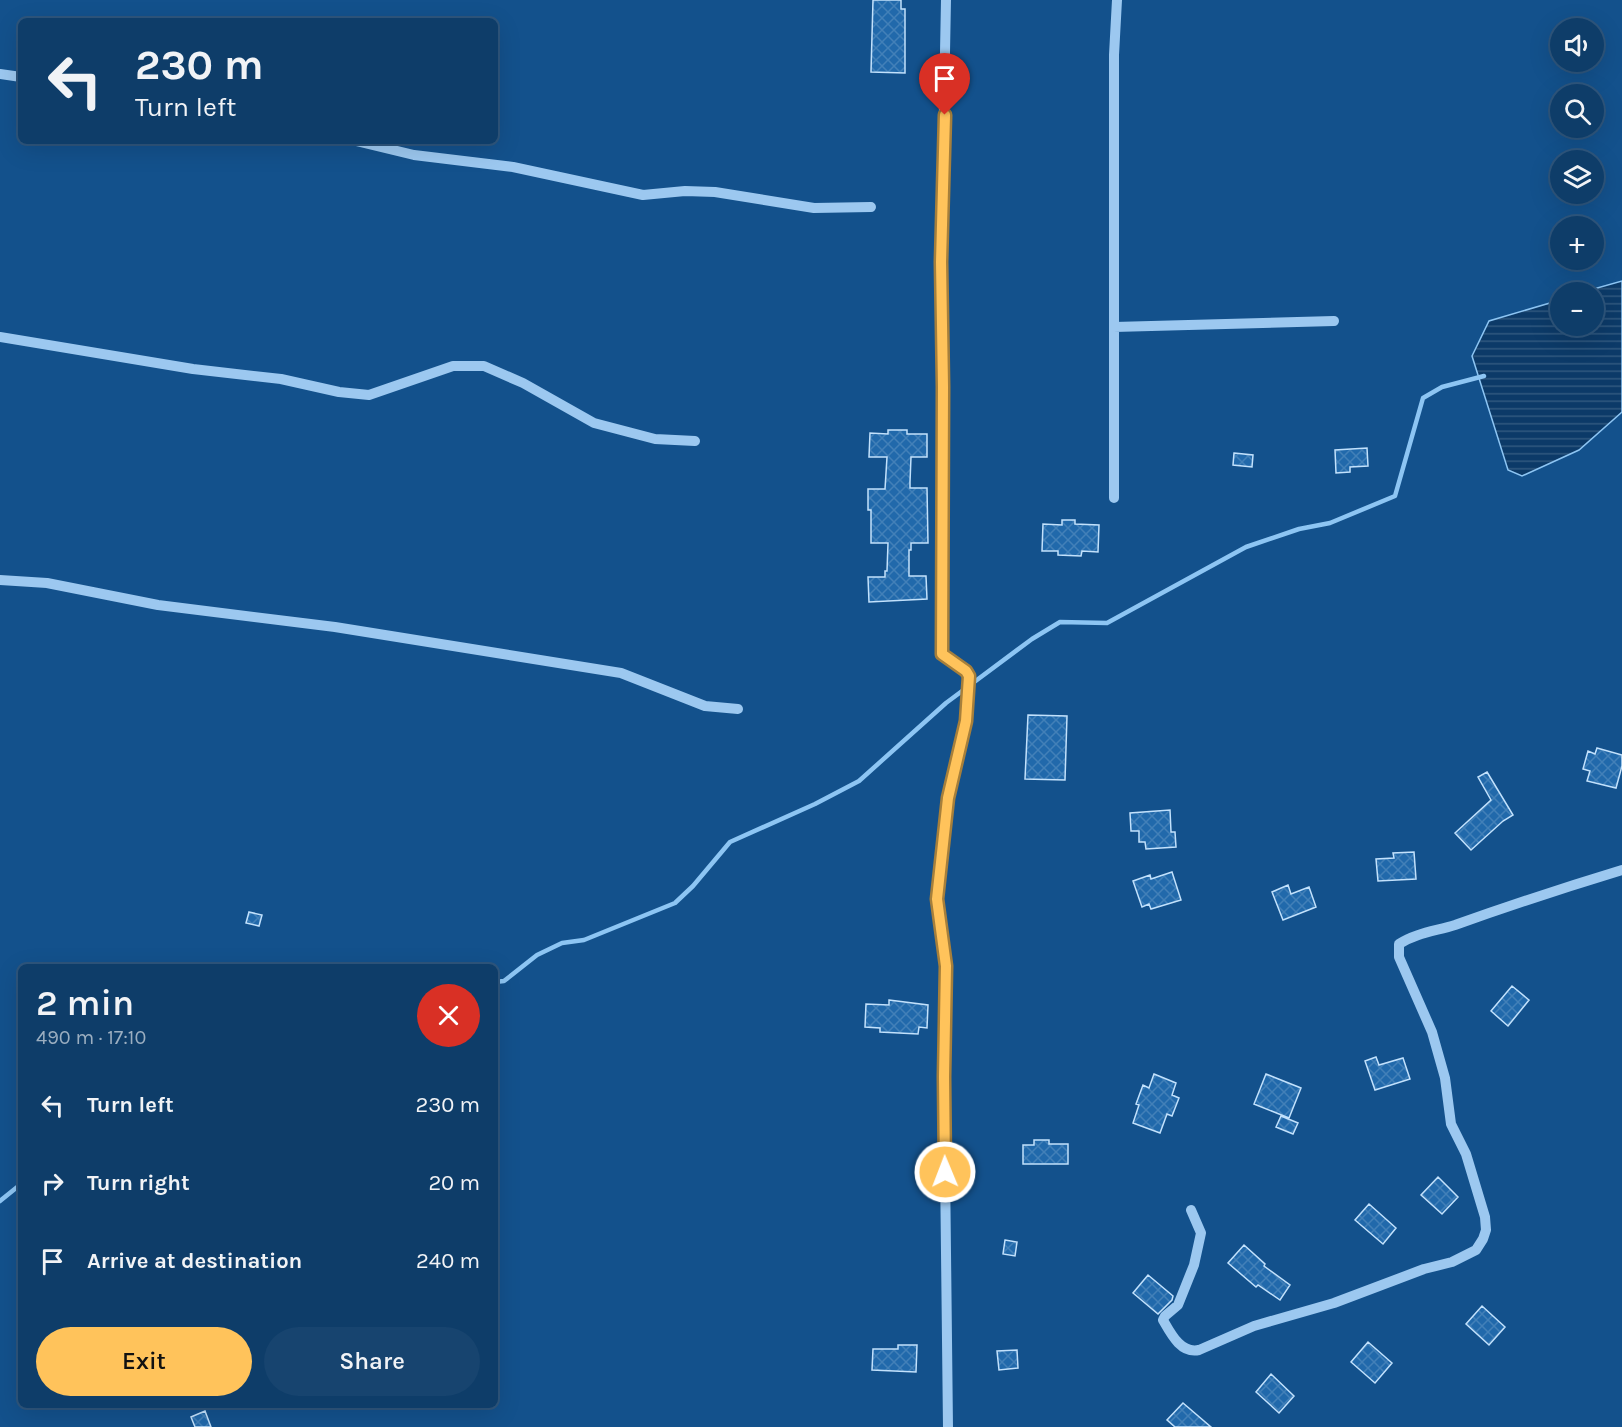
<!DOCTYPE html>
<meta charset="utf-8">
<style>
:root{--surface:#0e3d69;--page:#17446f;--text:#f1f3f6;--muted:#9baec0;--line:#2e567d;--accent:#ffc35b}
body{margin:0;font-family:Karla,sans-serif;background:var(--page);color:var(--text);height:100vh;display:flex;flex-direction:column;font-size:22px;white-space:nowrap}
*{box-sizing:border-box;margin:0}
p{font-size:20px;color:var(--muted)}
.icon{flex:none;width:33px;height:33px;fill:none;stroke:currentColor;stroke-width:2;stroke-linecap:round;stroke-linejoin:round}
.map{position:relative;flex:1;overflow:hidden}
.panel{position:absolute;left:18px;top:964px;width:480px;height:444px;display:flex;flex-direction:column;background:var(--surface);border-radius:9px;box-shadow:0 6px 24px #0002,0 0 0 2px var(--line)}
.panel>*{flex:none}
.top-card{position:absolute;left:18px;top:18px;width:480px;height:126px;border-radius:9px;box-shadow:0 6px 24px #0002,0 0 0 2px var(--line);background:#0e3d69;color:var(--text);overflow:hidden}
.tools{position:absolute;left:1550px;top:18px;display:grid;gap:12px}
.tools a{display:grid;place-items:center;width:54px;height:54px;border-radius:50%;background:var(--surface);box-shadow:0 6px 24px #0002,0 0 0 2px var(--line);font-size:30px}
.pin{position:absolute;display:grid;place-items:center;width:51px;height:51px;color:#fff;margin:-62px -26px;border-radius:50% 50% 50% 0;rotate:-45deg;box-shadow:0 0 6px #0007}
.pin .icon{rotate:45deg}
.me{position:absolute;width:66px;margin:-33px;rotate:359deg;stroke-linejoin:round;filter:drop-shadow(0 0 4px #0008)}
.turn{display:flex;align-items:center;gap:21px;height:126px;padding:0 18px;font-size:27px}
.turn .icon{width:78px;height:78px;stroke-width:2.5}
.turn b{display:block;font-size:42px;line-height:51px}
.round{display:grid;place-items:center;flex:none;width:63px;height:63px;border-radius:32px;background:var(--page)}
.summary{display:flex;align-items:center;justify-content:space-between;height:102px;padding:0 18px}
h1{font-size:36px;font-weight:600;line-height:45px}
.cta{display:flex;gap:12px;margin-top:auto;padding:12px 18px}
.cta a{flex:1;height:69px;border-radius:36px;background:var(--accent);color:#111;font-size:24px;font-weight:600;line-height:69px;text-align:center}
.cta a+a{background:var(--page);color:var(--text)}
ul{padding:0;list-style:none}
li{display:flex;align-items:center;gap:18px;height:78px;padding:0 18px}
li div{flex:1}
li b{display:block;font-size:22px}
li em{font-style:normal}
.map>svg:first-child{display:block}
</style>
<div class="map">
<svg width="1622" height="1427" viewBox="0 0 1622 1427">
<defs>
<pattern id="water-rules" width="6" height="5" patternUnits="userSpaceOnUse" patternTransform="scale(1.5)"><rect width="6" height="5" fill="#0c3a68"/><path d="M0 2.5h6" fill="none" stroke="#30587f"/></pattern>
<pattern id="building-cross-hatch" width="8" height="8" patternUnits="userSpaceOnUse" patternTransform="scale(1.5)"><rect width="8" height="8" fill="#2169ab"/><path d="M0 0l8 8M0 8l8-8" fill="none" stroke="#4280b8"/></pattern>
</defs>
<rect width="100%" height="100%" fill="#13518c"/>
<path fill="url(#water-rules)" stroke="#8dc5f3" stroke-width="1.5" d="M1622,281V412L1579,450L1522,476L1508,470L1472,356L1489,321L1560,300V326H1593V292H1583Z"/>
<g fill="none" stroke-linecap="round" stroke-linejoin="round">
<path stroke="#8dc5f3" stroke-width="4.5" d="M495,982L504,981L537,955L562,943L584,940L675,903L693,886L730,842L815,804L859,781L946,703L1032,639L1060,622L1107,623L1246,547L1299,529L1330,523L1395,496L1423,398L1442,387L1484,376
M0,1201L21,1184"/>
</g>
<path fill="url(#building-cross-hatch)" stroke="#c2e1fc" stroke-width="1.5" d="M873,0H901V9H905V73L871,72Z
M888,430H907V434H927V457H911L910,482V488H927L928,543H911V550H909V576H926L927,599L869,602L868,577H885V571H887L888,543H871V510H868V489H885L887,457H869L870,433L888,434Z
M1367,448L1368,466L1350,467V472L1336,473L1335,450Z
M1234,453L1253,455L1252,467L1233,465Z
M1062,520H1075V524L1099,525L1098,552L1082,551L1081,556L1058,555V551H1042L1043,524L1062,525Z
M1028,715L1067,716L1065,780L1025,779Z
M1597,748L1622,755V766L1616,788L1587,781L1590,771L1583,769L1588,751L1595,754Z
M1487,772L1513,815L1503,821L1471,850L1455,833L1491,800L1478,777Z
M1170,810L1171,832H1175L1176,847L1146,849L1145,842H1139V831H1131L1130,813Z
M1414,852L1416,879L1378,881L1376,859L1394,858L1393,853Z
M1172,872L1181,900L1151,909L1149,904L1142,907L1133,881L1150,875L1151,879Z
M1288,885L1291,894L1309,887L1316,907L1283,920L1272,892Z
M249,912L262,915L259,926L246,923Z
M1512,986L1529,1000L1508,1026L1491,1011Z
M889,1000L928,1005L927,1028L919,1027L918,1034L880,1032V1028L865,1027L866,1004L889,1005Z
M1376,1057L1379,1065L1403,1058L1410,1079L1375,1090L1365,1061Z
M1154,1074L1176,1083L1172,1095L1179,1098L1172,1116L1167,1114L1160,1133L1133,1123L1139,1105L1136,1104L1143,1085L1149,1088Z
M1266,1074L1301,1088L1289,1118L1254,1104Z
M1281,1116L1298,1123L1293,1134L1276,1127Z
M1034,1140H1049V1144H1068V1164H1023V1145H1034Z
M1438,1177L1458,1197L1442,1214L1421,1195Z
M1369,1204L1396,1228L1383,1244L1355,1220Z
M1005,1240L1017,1242L1015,1256L1003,1254Z
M1244,1245L1265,1264L1264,1266L1290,1285L1280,1300L1258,1285L1256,1287L1228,1263Z
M1148,1275L1173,1296L1172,1300L1158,1314L1133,1293Z
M1482,1306L1505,1327L1489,1345L1466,1324Z
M1368,1342L1392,1363L1375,1383L1351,1362Z
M898,1345H917L916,1372L872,1370L873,1349H898Z
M1017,1350L1018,1368L999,1370L997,1351Z
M1271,1374L1294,1396L1279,1413L1256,1392Z
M1183,1403L1211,1427H1175L1167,1420Z
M205,1411L211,1427H195L191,1417Z"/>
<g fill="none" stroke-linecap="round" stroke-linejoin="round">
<path stroke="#9cc8f0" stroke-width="10" d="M946,0L941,262L943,387L942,654L966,671L969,676L966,721L948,798L937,899L946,966L944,1077L948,1427
M0,74L21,77
M356,141L414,155L513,167L643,195L685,191L715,192L814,208L871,207
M1114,327L1334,321
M0,337L193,369L281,379L339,392L369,395L453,366H484L523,383L594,423L655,439L695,441
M1114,498V55L1117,0
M0,580L47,583L158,605L335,627L621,673L705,706L738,709
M1191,1210L1201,1233L1194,1265L1178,1305L1165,1316L1163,1320C1171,1334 1181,1354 1199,1350L1254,1326L1334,1303L1424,1269L1452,1262L1476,1250L1483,1239L1486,1230L1485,1217L1466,1154L1451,1124L1445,1078L1432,1032L1399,957V944C1416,933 1436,931 1455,925C1511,905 1566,887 1622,870"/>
</g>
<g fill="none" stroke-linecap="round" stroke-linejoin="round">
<defs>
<path id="route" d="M945,115L941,262L943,387L942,654L966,671L969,676L966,721L948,798L937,899L946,966L944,1077L945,1172"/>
</defs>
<use href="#route" stroke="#a67f3b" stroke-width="15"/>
<use href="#route" stroke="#ffc35b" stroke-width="10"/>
</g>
</svg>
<div class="tools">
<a><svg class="icon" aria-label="sound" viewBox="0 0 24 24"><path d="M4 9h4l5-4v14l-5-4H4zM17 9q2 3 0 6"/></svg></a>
<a><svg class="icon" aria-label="search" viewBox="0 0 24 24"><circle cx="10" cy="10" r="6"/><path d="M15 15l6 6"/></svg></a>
<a><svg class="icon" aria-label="layers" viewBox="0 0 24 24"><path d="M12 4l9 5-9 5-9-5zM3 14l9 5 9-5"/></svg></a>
<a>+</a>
<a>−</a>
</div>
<div class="pin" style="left:945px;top:115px;background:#d93025"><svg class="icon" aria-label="arrive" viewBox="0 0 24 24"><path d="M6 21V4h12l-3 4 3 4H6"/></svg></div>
<svg class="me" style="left:945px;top:1172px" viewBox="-20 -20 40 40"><circle r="17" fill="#ffc35b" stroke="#fff" stroke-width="3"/><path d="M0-11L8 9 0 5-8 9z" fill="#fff"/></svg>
<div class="top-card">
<div class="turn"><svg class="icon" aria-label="left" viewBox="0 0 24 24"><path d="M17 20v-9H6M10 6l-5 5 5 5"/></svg><div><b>230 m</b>Turn left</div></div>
</div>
<section class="panel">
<div class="summary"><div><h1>2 min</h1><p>490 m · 17:10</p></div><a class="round" style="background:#d93025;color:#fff"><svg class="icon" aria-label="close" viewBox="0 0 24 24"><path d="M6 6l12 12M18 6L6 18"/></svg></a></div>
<ul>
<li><svg class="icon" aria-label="left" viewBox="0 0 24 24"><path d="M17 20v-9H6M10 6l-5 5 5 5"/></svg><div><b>Turn left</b></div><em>230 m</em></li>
<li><svg class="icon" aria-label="right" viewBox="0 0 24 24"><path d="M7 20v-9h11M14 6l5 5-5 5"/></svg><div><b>Turn right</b></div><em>20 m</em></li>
<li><svg class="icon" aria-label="arrive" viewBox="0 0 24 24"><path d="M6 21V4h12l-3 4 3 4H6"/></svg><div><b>Arrive at destination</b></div><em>240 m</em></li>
</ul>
<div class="cta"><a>Exit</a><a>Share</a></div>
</section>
</div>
